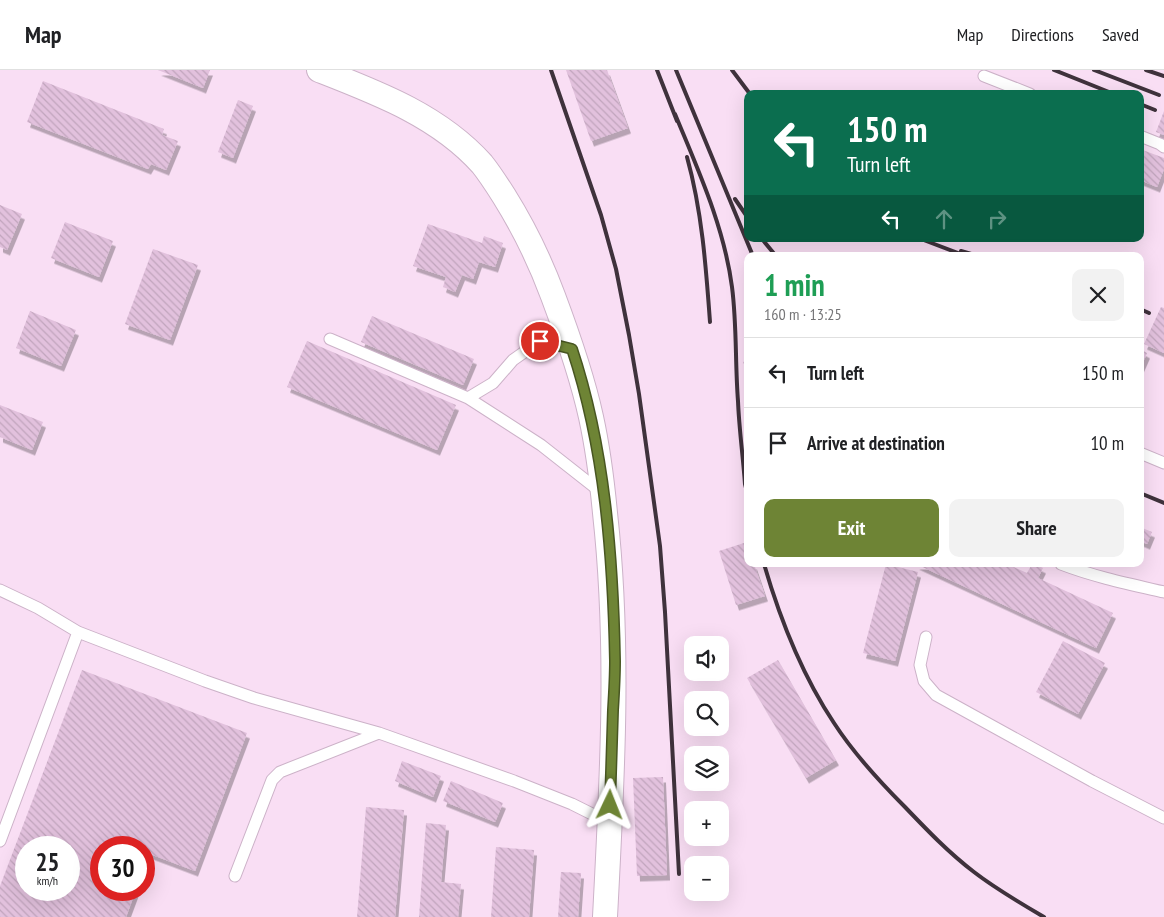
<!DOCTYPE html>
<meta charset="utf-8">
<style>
:root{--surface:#fff;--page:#f2f2f2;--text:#202124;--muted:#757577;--line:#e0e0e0;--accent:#6e8435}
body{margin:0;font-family:"PT Sans Narrow",sans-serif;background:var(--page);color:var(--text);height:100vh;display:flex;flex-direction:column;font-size:19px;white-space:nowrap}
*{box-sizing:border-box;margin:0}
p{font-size:16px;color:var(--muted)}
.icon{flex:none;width:28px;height:28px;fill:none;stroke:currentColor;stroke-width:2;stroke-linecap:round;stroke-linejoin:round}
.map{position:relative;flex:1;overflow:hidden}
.sheet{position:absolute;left:744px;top:182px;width:400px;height:315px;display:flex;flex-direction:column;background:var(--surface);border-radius:10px;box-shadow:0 5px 20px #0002}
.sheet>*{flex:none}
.guide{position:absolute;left:744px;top:20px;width:400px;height:152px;border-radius:10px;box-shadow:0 5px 20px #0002;background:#0b6e4f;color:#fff;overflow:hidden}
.fabs{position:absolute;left:684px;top:566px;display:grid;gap:10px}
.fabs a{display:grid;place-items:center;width:45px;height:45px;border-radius:10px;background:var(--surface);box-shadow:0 5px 20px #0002;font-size:25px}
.speed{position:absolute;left:15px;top:766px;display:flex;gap:10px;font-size:25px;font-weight:700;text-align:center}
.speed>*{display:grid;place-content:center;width:65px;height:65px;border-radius:50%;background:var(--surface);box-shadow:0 5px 20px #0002;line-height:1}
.speed small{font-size:12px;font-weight:400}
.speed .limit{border:8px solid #d22;background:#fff;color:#111}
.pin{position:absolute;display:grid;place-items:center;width:42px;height:42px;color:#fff;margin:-21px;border:2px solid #fff;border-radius:50%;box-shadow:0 1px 5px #0007}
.me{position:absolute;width:55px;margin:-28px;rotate:2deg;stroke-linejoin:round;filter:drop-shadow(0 0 4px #0008)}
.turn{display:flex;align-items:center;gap:18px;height:105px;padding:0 20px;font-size:22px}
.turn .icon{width:65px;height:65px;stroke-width:2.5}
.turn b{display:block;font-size:35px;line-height:42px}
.lanes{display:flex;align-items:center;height:48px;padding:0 20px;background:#0003;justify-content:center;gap:25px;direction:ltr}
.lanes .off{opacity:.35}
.round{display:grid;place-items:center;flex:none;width:52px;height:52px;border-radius:10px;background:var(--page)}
.overview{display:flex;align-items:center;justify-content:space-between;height:85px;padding:0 20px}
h1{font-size:30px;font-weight:800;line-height:38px;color:#1e9e55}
.button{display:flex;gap:10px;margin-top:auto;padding:10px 20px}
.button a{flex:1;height:58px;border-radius:10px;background:var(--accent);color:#fff;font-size:20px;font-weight:800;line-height:58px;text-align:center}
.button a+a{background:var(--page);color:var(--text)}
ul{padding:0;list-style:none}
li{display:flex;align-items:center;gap:15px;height:70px;padding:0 20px;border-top:1px solid var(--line)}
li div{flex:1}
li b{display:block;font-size:19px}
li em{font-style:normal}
header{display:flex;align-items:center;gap:30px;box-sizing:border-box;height:70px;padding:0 25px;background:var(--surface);border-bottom:1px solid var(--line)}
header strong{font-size:24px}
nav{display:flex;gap:28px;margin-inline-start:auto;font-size:18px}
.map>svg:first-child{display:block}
</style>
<header>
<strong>Map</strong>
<nav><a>Map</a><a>Directions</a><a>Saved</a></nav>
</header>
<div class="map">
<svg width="1164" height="847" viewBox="0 0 1164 847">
<defs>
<pattern id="building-back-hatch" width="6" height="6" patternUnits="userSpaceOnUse" patternTransform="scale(1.25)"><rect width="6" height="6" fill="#e2c1dd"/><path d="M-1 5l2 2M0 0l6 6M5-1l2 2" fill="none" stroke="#c1a5bd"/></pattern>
<filter id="shadow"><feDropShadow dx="3" dy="5.5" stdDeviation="0" flood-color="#0004"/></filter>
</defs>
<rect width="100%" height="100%" fill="#f9def4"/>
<path fill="url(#building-back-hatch)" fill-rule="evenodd" filter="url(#shadow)" d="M158,0H210L203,18Z
M566,0H607L628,58L591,71Z
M43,11L164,59L162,65L178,71L166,100L151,94L148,99L27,52Z
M238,30L253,36L233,88L218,82Z
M1164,41V65L1156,62Z
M1140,79L1164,88V99L1157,117L1140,110Z
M0,135L22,144L7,180L0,177Z
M65,152L113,171L99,207L51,188Z
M428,154L482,173L484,166L503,173L495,197L479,192L473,209L462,205L455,222L443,217L446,207L413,196Z
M153,179L198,195L170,270L125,254Z
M1161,237L1164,238V283L1144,274Z
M30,241L76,260L61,296L16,278Z
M372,246L474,289L463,315L361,272Z
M307,271L456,335L437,380L287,317Z
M1140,279L1147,283L1140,299Z
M748,283V296L743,293Z
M0,335L43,352L32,380L0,367Z
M1140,457L1152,462L1147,474L1140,471Z
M747,472L748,494H754L765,526L736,535L719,481Z
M886,494L918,502L895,591L863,583Z
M916,494H1007L1027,503L1032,494H1035L1043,498L1038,508L1113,543L1096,578Z
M1063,571L1105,593L1078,644L1036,622Z
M778,590L836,690L806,708L747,608Z
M82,600L247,663L195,801L150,784L144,800V778H101V820H136L126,847H0V816ZM26,778H69V820H26Z
M402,691L441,706L433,727L395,711Z
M663,707L667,805L637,806L633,708Z
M451,711L503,733L495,752L443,731Z
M366,737L404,740L395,847H357Z
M426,753L446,755L441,812L461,814L458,847H419Z
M496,777L534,780L529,847H491Z
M561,802L581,803L578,847H558Z"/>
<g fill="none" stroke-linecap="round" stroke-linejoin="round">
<defs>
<path id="service" d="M984,6L1030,24
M1140,66L1160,74L1164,77
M330,269L468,328L541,375L602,423
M468,328L493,313L513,290L540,271L571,279
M1140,383L1164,393
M1061,494C1095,507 1129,514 1164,522
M0,520L38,538L78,562
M926,567L920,595L924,611L936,625L1092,711L1164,748
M0,771L78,562L205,611L254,628L379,663
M235,806L272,710L280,702L379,663L514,711L572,734L610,753"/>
<path id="minor" d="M319,0C378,23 439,46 482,94C490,104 497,115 504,126C524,158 540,191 553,226C568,266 582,306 591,347C598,379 602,411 605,443C620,578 612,713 605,847"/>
</defs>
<use href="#service" stroke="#ccb2c8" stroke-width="13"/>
<use href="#minor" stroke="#ccb2c8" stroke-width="26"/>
<use href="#service" stroke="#fff" stroke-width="11"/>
<use href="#minor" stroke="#fff" stroke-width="24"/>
<path stroke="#3f323c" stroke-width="4" d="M551,0L601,145L616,199L629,265L639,324L660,476L665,542L679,804
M657,0L677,51
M676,0L753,186
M732,0L750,24
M1054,0L1114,24
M1094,0L1159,25
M1146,0L1164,6
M1140,34L1155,40
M675,44C698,100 724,156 732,217C737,255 735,293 738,331C739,358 743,386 745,414L748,426
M687,87C702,141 706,197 710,252
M735,129L748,148
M762,169L776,186
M921,169L966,186
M961,181L978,186
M1140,239L1149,243
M1140,423L1164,433
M764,494C780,549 802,605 834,653C854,684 879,711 905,737C927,760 949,783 974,802C996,819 1020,833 1044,847"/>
</g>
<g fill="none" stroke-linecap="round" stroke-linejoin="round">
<defs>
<path id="route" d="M540,271L572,279C605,378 613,487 615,591C615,607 614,624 613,640C612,672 611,703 610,735"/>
</defs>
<use href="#route" stroke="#485622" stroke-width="12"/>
<use href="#route" stroke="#6e8435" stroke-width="9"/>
</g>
</svg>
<div class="fabs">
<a><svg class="icon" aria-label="sound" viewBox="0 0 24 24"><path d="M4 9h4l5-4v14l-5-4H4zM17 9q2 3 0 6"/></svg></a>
<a><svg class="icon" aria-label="search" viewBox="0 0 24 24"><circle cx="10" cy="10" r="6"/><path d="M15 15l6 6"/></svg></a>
<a><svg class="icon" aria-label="layers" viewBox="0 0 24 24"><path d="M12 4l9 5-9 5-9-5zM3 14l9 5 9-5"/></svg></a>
<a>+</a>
<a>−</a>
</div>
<div class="speed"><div>25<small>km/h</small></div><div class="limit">30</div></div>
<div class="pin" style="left:540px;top:271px;background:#d93025"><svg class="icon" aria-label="arrive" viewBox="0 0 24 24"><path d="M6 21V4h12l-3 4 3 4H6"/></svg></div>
<svg class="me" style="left:610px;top:735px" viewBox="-20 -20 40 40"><path d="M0-17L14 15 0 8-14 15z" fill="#6e8435" stroke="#fff" stroke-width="4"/></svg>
<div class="guide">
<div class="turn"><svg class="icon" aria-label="left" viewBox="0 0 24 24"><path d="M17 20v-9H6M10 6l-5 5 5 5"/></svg><div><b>150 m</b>Turn left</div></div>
<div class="lanes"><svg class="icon" aria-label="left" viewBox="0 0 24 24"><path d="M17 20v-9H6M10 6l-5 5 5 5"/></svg><svg class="icon off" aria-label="ahead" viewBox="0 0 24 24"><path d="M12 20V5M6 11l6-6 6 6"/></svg><svg class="icon off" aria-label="right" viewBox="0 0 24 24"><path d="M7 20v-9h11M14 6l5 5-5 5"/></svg></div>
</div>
<section class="sheet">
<div class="overview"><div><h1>1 min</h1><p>160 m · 13:25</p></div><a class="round"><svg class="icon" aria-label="close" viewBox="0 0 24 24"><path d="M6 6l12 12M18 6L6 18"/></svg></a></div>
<ul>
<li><svg class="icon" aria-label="left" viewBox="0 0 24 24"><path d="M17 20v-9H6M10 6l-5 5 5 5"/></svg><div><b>Turn left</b></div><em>150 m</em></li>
<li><svg class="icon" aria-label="arrive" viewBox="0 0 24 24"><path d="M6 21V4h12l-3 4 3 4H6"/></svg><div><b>Arrive at destination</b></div><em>10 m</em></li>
</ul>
<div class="button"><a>Exit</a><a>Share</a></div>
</section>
</div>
